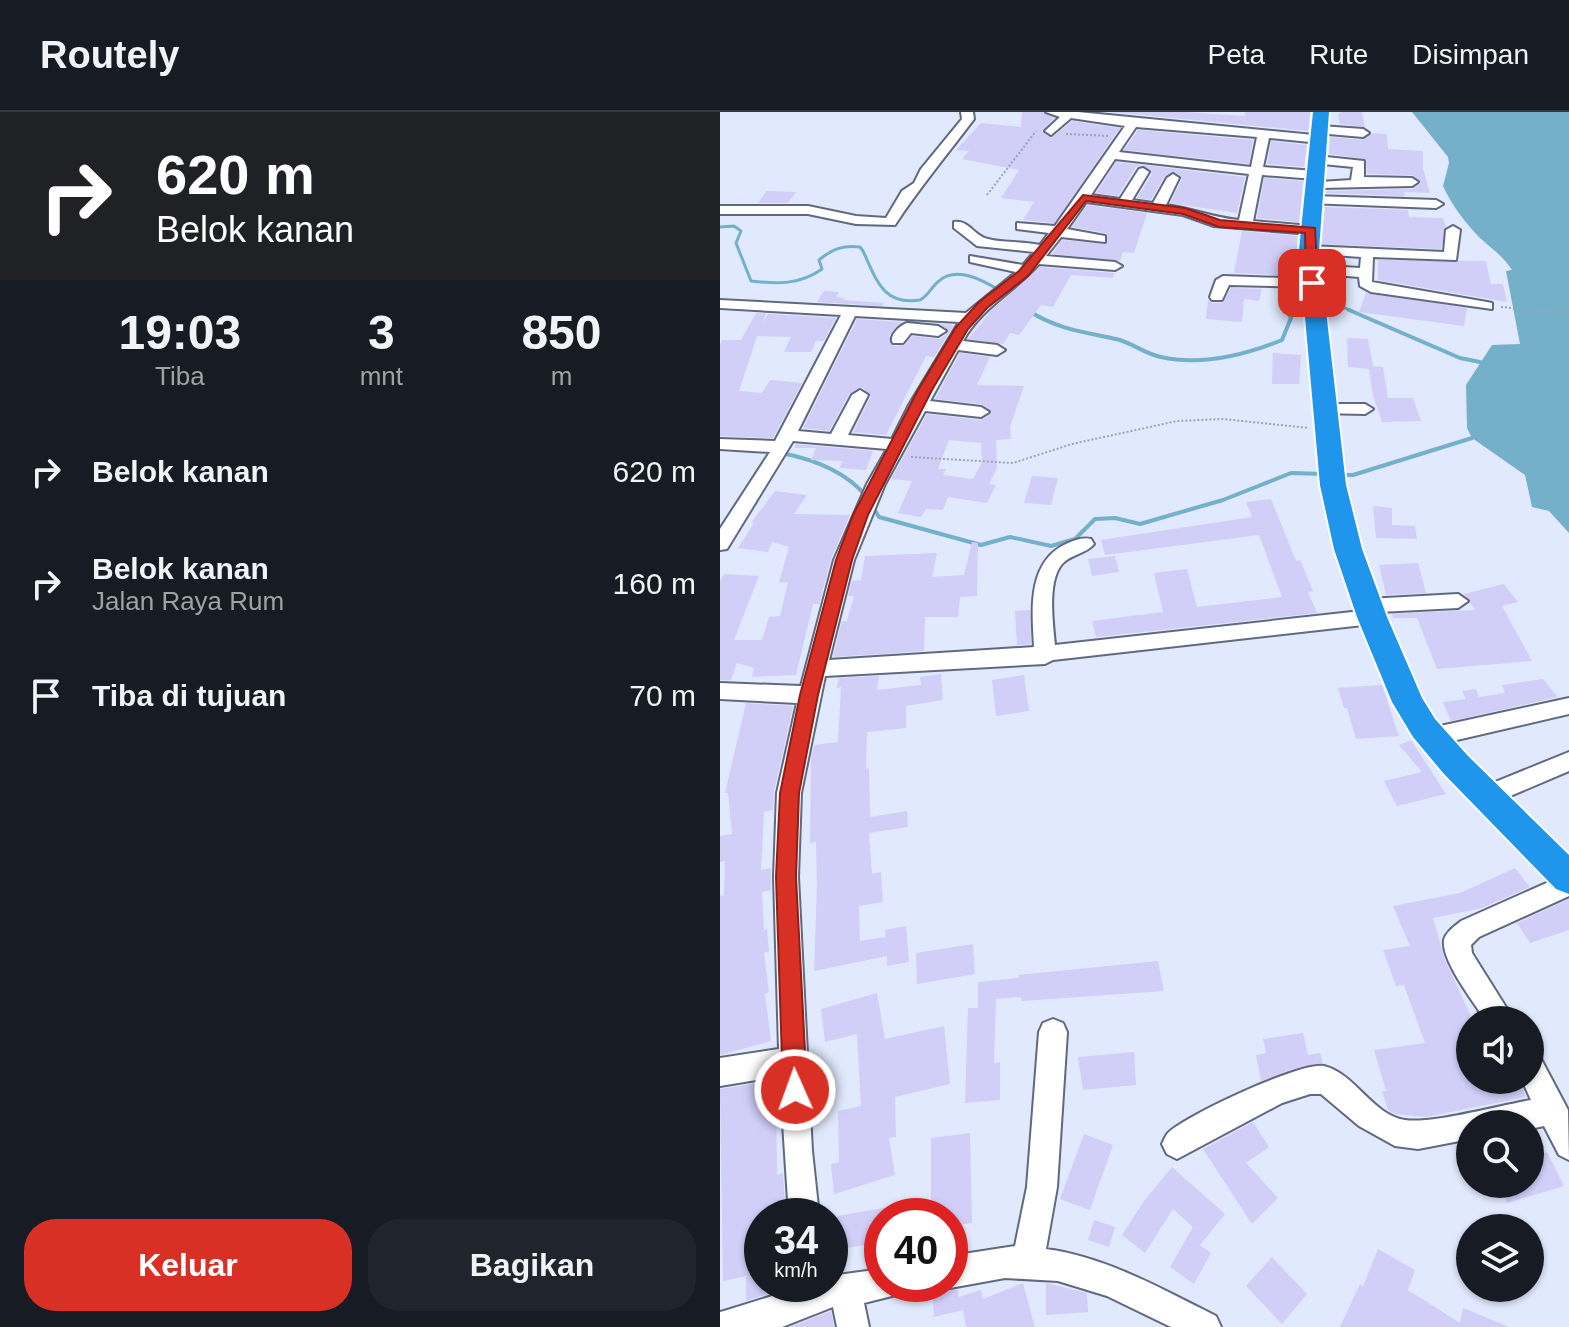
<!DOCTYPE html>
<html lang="id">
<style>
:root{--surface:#171b24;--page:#20242c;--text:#f1f3f6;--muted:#9ea1a6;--line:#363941;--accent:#d93025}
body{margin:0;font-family:Arial,sans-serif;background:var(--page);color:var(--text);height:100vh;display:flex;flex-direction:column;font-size:30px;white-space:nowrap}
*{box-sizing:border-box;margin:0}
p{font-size:26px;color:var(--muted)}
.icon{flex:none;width:44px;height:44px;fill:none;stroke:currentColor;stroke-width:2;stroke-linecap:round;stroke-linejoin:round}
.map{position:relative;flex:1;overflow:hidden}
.drawer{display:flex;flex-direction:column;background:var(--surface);width:720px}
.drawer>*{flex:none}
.hud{background:#202124;color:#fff;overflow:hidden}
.controls{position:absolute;left:736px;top:894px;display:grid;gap:16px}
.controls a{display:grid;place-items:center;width:88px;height:88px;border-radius:50%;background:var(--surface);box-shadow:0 2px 6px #0004;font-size:40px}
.speed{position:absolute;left:24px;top:1086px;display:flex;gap:16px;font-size:40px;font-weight:700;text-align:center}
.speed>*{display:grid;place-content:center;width:104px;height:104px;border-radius:50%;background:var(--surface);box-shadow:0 2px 6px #0004;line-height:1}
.speed small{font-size:20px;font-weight:400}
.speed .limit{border:12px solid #d22;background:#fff;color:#111}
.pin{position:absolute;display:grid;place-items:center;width:68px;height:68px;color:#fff;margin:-34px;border-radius:16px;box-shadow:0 4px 12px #0006}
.me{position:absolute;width:88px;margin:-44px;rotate:358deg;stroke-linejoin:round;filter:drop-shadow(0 0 6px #0008)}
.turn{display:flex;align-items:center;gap:28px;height:168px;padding:0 24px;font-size:36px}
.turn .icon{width:104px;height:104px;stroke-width:2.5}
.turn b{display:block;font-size:56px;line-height:68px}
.eta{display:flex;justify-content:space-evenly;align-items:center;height:136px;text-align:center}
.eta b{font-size:48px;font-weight:700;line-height:56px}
.primary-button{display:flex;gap:16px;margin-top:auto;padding:16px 24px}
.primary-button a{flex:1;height:92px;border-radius:32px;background:var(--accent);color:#fff;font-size:32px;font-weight:700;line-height:92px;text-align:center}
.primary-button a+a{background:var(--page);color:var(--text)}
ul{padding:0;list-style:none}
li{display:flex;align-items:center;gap:24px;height:112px;padding:0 24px}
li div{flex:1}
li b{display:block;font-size:30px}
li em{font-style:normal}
header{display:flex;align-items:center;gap:48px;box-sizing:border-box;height:112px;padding:0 40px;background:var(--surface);border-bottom:2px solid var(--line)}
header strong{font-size:38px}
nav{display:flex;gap:44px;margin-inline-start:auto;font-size:28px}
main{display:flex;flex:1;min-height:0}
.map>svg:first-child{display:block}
</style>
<header>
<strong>Routely</strong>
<nav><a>Peta</a><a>Rute</a><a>Disimpan</a></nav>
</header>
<main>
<section class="drawer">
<div class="hud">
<div class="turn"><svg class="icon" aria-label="right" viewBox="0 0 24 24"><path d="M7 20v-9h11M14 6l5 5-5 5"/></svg><div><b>620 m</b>Belok kanan</div></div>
</div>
<div class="eta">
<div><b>19:03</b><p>Tiba</p></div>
<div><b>3</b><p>mnt</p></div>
<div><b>850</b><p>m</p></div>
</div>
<ul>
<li><svg class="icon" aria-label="right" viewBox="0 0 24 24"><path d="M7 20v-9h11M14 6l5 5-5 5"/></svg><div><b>Belok kanan</b></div><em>620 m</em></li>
<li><svg class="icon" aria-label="right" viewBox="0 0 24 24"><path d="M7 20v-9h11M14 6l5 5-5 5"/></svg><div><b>Belok kanan</b><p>Jalan Raya Rum</p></div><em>160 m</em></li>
<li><svg class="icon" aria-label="arrive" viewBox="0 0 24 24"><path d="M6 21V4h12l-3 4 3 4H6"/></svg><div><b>Tiba di tujuan</b></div><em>70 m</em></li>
</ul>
<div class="primary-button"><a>Keluar</a><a>Bagikan</a></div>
</section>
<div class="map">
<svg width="849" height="1215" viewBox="0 0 849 1215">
<rect width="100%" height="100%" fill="#e0e9fd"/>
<path fill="#74b0c9" d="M692,0H849V421L829,399L812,395L805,363L752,326L747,316L746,273L772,233L800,232L786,159L792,158C783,144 772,137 760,126C746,112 731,92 723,74L729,51L728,45Z"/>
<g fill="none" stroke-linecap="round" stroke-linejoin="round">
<path stroke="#74b0c9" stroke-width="3" d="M0,115L14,114L21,119L16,131L31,169C57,172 80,173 102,157L99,148C112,137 123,133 140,135L143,139C156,166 162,194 200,188C209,183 211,175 219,169C237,153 264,169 281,179
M600,185L634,200
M568,200L566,195L578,180L586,182"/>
<path stroke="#74b0c9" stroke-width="4" d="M629,198L740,246L760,250
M309,199C337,217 364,220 396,227C413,231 425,242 441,245C481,254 525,243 562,228L571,206L567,198
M61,341C93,347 125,359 146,384
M619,363H633L752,326
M151,392L159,405L261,433L290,425L331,434L355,427L375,407L395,406L420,412L503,388L571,361L605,362"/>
</g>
<path fill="#d1cef8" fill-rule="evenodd" d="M302,0H323L334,6L322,19L331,26L352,9L400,16L334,111L303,108L314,90L281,86L299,58L242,47L249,39L236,38L261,11L301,15Z
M389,0H466L525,4V0H590V3L588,19Z
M621,0H642L645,15L620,12L618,3Z
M418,18L533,28L529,52L404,38Z
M652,21L667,22L668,37L703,39V56L710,81L684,80L685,84L606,81V79L692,77L701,71L692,63L647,62L646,47L609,42L610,25L643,28Z
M551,29L587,33L584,55L547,52Z
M396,50L422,53L416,55L398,84L376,81Z
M422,53L525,65L517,101L450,91L462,67L455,60L444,65L431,88L417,86L432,62Z
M544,66L583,69L579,110L537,106Z
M47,79L76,80L68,91H38Z
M367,93L427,101L414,141L403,140L400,149L332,142L342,128L387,132L386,121L352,115Z
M605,95L688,98L689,105L723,106L726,115L721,137L602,132Z
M522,119L577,124L578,164L514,161Z
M658,148L766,149L771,172H783L787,190L658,168Z
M320,155L394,161L393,166L351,163L333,195L321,193L299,223L290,221L283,232L248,227L271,199Z
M511,176L542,177L539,189L524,187L522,210L486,207L488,188L492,191H502Z
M104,179L119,180L116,185L125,186L123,188L164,191L162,194L97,190Z
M646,181L747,196L744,214L639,200Z
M36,201L46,202L42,211L48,202L116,206L104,229H96L91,240H64L71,225L37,224L19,279L42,281L50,268L82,271L53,326L0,324V233L2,228H21Z
M137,207L182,210L169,224L173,234L185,233L192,224L220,227L229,220L220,212L234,213L214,245L206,244L166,323L133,320L151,284L142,275L129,282L109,319L83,316Z
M627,226L648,227L653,254L663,255L668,286H693L701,309L662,310L653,284L649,257L628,255Z
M240,241L270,245L257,273L304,274L290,315L291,327L276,328L277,356L269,372L276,373L267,391L228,385L223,398L206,397L201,405L178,401L192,369L171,367L207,302L261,308L272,301L261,292L215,287ZM229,328L261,331L262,350L253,367L223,363L226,357H218Z
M553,241L581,243L579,272H552Z
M76,332L153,339L146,358L119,356L123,349L91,348L96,336H74Z
M312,364L338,366L331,393L304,391Z
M55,379L87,383L74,402L130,403L111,447L99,492H93L76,563L32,565L34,556L17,551L11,568H0V469L4,462L39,464L14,528H42L49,505L60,504L68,470L59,471L69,435L52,430L48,440L18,436L34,411H31Z
M551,387L576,449L580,448L593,479L588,480L597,501L376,525L372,509L443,500L434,461L467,457L477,495L562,485L539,423L385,443L381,428L532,405L526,390Z
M653,394L672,396V413L695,414L697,427L656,426Z
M252,430L258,431L257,484L240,485L238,505H205L204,539L113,545L122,509H127L134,484H128L132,469L141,468L145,444L217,441L212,465L244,463Z
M395,444L399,460L372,464L368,447Z
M698,451L706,481L666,483L659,453Z
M784,472L798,490L782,494L812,549L717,557L697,506H673L672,502L755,498L744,482Z
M310,498L311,532L297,533L295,499Z
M221,562L223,588L186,594V616L147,620L146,657L149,656L150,705L187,699L188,715L149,721L152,762L161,760L163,790L139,794L140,829L166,825L165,818L186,814L189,850L167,854V844L94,859L97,772L96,730L90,731L91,645L94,633L118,630L121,575L117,576L119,566L159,564L157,578L201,573L200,565Z
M304,563L309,599L276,604L272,568Z
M823,567L838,585L731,609L723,590L746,587L742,579L756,577L759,585L785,581L782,573Z
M662,573L679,624L636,627L627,596H624L618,576Z
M26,591L73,594L54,680L53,698L44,700L41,758L51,756V778L42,780L44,818L47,817L49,839L44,841L49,880L45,882L51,929L0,943V784L4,783L5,749L0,750V724L12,722L8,681H5Z
M691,628L726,682L677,694L664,669L702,660L679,633Z
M795,756L810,775L762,796L713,806L725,848L750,902V968H799L806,985L706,1005L675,1002L668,998L662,979H666L654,938L705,931L684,873L676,874L663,838L690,834L673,794L740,781Z
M849,787V818L810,831L797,811Z
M253,832L255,862L197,872L196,841Z
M438,849L444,879L302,889L301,885L276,887L274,951L280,950V988L245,991L248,896H258V870L299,866L298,863Z
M157,881L165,927L224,914L230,972L175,985L176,1025L169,1026L175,1063L114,1082L111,1052L119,1050L118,999L141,994L137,922L105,930L101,897Z
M583,921L588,943L600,941L603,951L572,957L541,969L536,943L546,941L543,927Z
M414,940L416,973L363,978L358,945Z
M56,968L57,1063L63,1061L65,1091L42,1098V1172H69L70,1175L26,1189V1164L3,1169L0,977Z
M533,1010L549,1035L526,1051L558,1086L532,1112L483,1037Z
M250,1021L252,1111L230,1114V1104H162V1130L116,1138L117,1104L211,1088V1026Z
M364,1022L393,1033L370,1098L340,1087Z
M827,1040L844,1074L787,1091L779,1072H810V1046Z
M452,1055L505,1102L480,1133L491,1141L474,1172L450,1155L473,1115L453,1097L425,1141L402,1123L424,1089Z
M374,1108L395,1115L389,1135L368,1128Z
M658,1137L695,1158L688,1178L740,1211L743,1196L789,1215H620L640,1172L643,1174Z
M552,1145L587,1182L562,1212L526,1174Z
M303,1171L315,1215H246L243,1198L214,1205L212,1177L238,1178L239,1185L261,1178L263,1187Z
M326,1171L367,1181L368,1200L326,1203Z
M111,1199L114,1215H70Z"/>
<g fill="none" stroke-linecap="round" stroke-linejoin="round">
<defs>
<path id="minor" d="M241,0H253L254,7C227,43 199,76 175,113L136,112L88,102H0V94H88L136,104L166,106L182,79L194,71L201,57L242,7Z
M326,0H358L604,24L606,27L600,31L549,26L543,55L595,59L601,63L595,67L542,63L533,109L591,114L598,118L591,122L494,114L463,103L366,90L347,117L385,124V130L341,125L326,144L395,150L402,154L395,158L319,152C295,179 261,196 243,229L277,233L285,238L277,243L238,238L210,289L261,295L269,300L261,305L205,299L165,372L134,448L109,548L314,535C312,498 307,450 346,432C355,428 362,425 371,427L374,432C366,442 351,442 342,452C327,470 333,511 335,533L641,499L638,494L641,489L648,487L738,482L748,489L738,496L659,500L662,505L659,510L652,512L333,548L325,552L105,564L81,681L78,765L92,1039L99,1104H69L60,964L0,974V946L59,937L54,765L57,681L77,591L0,587V571L81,574L114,448L147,372L167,337L73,329L7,437L0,438V417L50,340L0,337V327L55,329L121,203L0,196V188L246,201L296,160L250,150V144L303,153L314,140L257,134L234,116V110C249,108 254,124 268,127C283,131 303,129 320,133L329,121L297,117V111L335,114L405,14L351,6L331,23L325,19L340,5ZM416,15L537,25L531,55L399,40ZM395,47L529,62L519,108C494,106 471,96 446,93L459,66L453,62L447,66L433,91L412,88L429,60L423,56L419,57L400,87L371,83ZM135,204L239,210L189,293L172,327L128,323L148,283L140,278L132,283L111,322L78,319Z
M601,14L643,17L649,21L643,25L597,21V15Z
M597,44L644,49V65L692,66L698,70L692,74L600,76V70L631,68L633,55L593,51V45Z
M593,84L716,88L723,92L716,96L588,91V85Z
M733,114L740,118L736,148L653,145L652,170L767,190L772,191V197L651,180L640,174L639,165L591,161L584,157L591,153L640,156L641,145L584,141V135L589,134L724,140L726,118Z
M503,164L592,167L599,171L592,175L509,173L502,188H492L490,185L496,168Z
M187,211L218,214L226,219L218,224L191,221L183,231H173C168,225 180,213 187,211Z
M605,292H645L653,297L645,302L599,301L597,297L599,293Z
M849,586V602L711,634L703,631L700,625L703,619L711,616Z
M849,640V659L774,691L766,694L758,691L754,684L758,677Z
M849,761V784L759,825L751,833L752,841L794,908H765C754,890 721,849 724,828C726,820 735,814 741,809Z
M333,907L343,911L347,920L337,1075L326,1137C386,1145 442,1177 496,1204L501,1215H451L387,1184L338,1169L285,1166L230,1176L221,1172H230V1144L295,1134L307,1075L319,920L323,911Z
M810,941L820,945L848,998L849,1048L839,1043L824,1014L810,1017V1012H750V1027L698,1037L675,1034L639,1014L601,982H590L562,991L457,1047L447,1042L442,1032C443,1030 446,1023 448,1021C464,1004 582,949 604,954C636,962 652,1003 685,1008C713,1012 781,993 811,988L802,968H810Z
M162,1157V1172H181L176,1183L144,1191L149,1215H117L113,1195L62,1215H0V1200L4,1199L81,1175V1172H110V1164Z"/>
<path id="highway" d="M593,0H609L599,138L626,373L642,437L667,505L702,586L715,607L748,644L849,743V782L836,777L724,662L693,625L672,590L637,505L614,437L600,373L579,138Z"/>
</defs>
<use href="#minor" stroke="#60697f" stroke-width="4"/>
<use href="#highway" stroke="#fff" stroke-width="4"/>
<path stroke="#9da4b4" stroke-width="2" stroke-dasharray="2 2" stroke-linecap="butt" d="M346,22L390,24
M267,83L316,19
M781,195L849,201
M191,345L293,351L352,332L457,309L503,307L589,316"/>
<use href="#minor" fill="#fff" fill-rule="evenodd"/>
<use href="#highway" fill="#1f95eb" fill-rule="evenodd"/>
</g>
<path fill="#d93025" stroke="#8d1f18" stroke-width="2" d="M363,83L465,96L500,108L595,116L598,171L592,175L586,171L585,121L499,115L463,102L366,89L308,164L267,196L248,217L212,278L148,403L132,448L98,583L79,681L76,765L87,978L83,986L75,990L67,986L63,978L56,765L60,681L80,583L116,448L133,403L198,278L236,215L259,190L299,159Z"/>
</svg>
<div class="controls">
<a><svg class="icon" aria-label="sound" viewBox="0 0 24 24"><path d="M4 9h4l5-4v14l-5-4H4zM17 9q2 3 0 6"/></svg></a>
<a><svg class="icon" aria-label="search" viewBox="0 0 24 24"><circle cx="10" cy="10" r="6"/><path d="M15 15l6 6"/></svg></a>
<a><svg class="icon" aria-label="layers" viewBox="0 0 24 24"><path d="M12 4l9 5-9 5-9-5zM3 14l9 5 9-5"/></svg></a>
</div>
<div class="speed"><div>34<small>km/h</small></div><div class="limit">40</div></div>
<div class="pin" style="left:592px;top:171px;background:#d93025"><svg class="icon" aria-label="arrive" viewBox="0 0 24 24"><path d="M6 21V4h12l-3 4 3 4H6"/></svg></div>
<svg class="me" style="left:75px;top:978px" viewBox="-20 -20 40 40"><circle r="17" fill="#d93025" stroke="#fff" stroke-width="3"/><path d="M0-11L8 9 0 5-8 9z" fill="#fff"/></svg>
</div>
</main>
